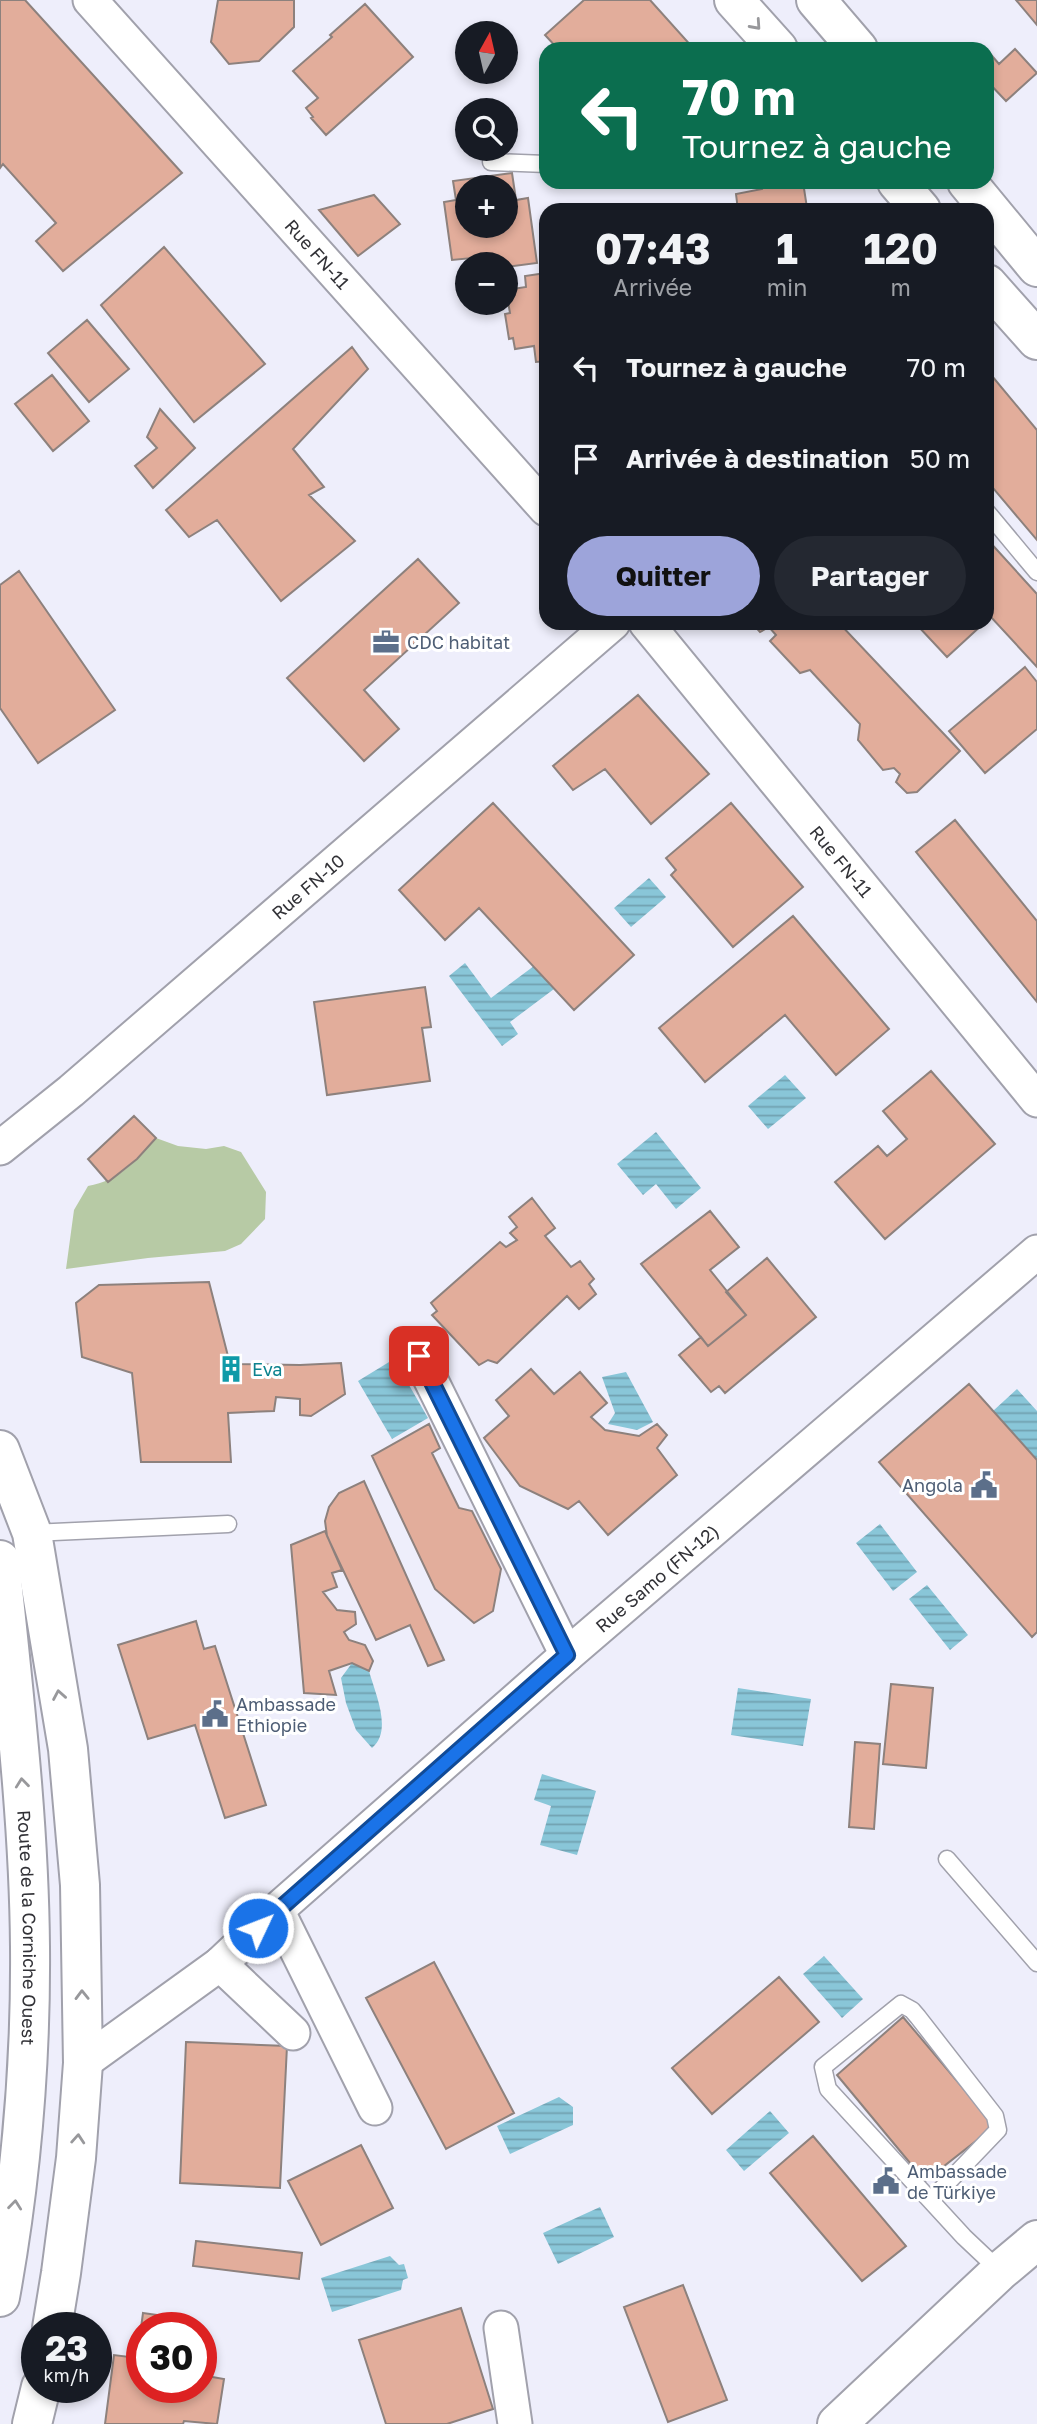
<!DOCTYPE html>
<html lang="fr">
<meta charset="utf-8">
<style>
:root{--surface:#171b24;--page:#242831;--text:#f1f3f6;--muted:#9ea1a6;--accent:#9da4da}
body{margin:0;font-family:"Golos Text",sans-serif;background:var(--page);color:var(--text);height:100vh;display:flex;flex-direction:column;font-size:26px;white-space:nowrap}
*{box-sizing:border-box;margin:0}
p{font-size:23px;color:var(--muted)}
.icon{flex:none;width:38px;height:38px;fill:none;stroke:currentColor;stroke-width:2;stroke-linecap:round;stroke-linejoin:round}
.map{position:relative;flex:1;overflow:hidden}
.sheet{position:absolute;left:539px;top:203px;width:455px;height:427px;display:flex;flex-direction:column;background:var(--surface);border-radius:21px;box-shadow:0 4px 10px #0003}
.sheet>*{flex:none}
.top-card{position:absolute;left:539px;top:42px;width:455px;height:147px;border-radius:21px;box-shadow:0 4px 10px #0003;background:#0b6e4f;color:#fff;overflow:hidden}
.needle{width:46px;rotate:8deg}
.fabs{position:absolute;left:455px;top:21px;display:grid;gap:14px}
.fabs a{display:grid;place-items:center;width:63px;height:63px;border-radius:50%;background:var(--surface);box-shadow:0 4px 10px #0003;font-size:35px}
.speed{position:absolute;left:21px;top:2312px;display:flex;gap:14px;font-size:35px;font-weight:700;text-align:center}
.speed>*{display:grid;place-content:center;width:91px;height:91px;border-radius:50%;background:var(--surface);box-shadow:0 4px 10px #0003;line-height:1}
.speed small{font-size:18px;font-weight:400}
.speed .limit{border:10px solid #d22;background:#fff;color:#111}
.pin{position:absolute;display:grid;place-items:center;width:60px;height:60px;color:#fff;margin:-30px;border-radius:14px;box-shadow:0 4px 10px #0006}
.me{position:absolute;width:77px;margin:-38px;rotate:47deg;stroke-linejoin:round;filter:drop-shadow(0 0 5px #0008)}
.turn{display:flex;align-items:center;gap:24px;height:147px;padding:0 28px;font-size:32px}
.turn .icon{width:91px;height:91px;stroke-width:2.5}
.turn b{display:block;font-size:49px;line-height:60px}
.eta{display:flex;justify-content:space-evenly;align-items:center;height:119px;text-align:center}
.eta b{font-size:42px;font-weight:700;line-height:49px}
.button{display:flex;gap:14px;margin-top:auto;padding:14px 28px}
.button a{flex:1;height:80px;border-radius:42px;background:var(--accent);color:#111;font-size:28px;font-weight:700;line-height:80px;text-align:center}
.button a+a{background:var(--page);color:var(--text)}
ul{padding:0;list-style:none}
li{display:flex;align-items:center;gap:21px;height:91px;padding:0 28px}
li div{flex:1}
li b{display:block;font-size:26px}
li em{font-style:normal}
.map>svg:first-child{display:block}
</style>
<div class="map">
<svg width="1037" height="2424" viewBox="0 0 1037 2424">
<defs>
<pattern id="water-rules" width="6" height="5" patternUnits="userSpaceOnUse" patternTransform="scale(1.75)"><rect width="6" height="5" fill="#89c6d8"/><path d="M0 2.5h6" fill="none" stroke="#71a1b0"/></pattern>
</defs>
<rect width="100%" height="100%" fill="#eeeefb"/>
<path fill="#b7caa5" d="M156,1138L178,1146L206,1149L224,1146L241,1152L266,1192L265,1219L241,1244L225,1251L148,1258L66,1269L74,1210L88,1186C120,1180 135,1162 156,1138Z"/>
<path fill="url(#water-rules)" d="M649,878L666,897L631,927L614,908Z
M465,963L491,998L534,966L554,989L510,1022L518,1034L502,1046L449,976Z
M785,1075L806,1098L768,1129L748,1106Z
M656,1132L701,1188L676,1209L656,1184L643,1195L617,1164Z
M394,1359L428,1418L392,1439L358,1381Z
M626,1372L653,1422L637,1430L608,1424L615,1413L602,1377Z
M1017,1389L1037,1411V1460L993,1411Z
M880,1524L917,1572L893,1591L856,1543Z
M927,1585L968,1635L950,1650L909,1599Z
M352,1663L369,1671C375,1693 393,1731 372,1748L356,1730L346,1703L341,1678Z
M738,1688L811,1699L803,1746L731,1735Z
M542,1774L596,1791L577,1855L540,1845L551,1806L534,1800Z
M824,1956L863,1999L842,2018L803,1974Z
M559,2097L573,2107V2125L510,2154L497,2126Z
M770,2111L789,2133L744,2171L726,2150Z
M600,2207L614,2237L558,2264L543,2233Z
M390,2256L399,2265L404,2264L408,2278L403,2280L401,2290L332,2312L321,2278Z"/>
<path fill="#e2ad9b" stroke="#8d817d" stroke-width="2" fill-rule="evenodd" d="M0,0H25L182,173L63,271L36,241L56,223L3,164L0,168Z
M218,0H294V27L259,61L229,64L211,42Z
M584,0H650L694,49H604L602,47L600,49H558L545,35Z
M1016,0H1037V25Z
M365,4L413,57L326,135L311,118L313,117L306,108L318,98L293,71L332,37L330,35Z
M1015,49L1037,73L1006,101L987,81V50L999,64Z
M512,173L516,200L528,198L537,263L506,267V264H473L472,258L452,260L444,202L456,200L453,181ZM467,187H506V226H467Z
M761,182H803L807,208L822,206V210H738L736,194L762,189Z
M374,195L400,224L358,256L319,210Z
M164,247L265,364L194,422L101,305Z
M546,273V361L536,362L534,346L515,349L513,338L509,339L505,314L510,313L506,290L526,287L525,276Z
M87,320L129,369L89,402L48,353Z
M352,347L368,369L293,449L324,487L309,495L355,541L281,601L217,520L189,537L166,510Z
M987,370L1037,430V540L987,481Z
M52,375L89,421L53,451L15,404Z
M160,409L195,448L153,488L135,466L157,448L147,437Z
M987,539L1037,594V667L991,617L987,620Z
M418,559L459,603L364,690L399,729L364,761L287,678Z
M19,571L115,710L38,763L0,708V585Z
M752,623H839L960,751L917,792L907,793L896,782L900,774L894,768L883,770L858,740L860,724L810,670L800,673L770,641L776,635L769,627L760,632Z
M919,623H984L947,657L917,625Z
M1025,667L1037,682V729L985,773L949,731Z
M638,695L709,774L651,824L605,769L573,790L553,766Z
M493,803L634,955L574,1010L479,908L445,940L399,890Z
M731,803L803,887L733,947L671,875L676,870L666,858Z
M955,820L1037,921V1002L916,852Z
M793,916L889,1029L836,1075L785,1015L705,1082L659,1028Z
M425,987L431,1027L422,1028L430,1081L327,1095L314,1002Z
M931,1071L995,1144L885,1239L835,1182L878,1146L887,1156L907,1139L883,1111Z
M134,1116L156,1138L137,1159L108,1182L88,1159Z
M532,1198L555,1228L545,1236L571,1267L580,1261L594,1279L589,1284L596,1294L579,1309L567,1296L497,1363L488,1360L479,1365L432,1315L437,1311L431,1303L500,1242L506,1247L517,1240L510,1233L517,1227L509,1217Z
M710,1211L739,1247L710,1270L746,1315L708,1346L641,1264Z
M767,1258L816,1317L725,1393L719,1386L711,1392L679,1355L701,1337L708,1346L746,1315L726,1292Z
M209,1282L230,1364L300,1365L341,1363L345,1394L311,1416L300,1415V1399L276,1397L274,1411L228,1413L231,1462H141L132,1373L82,1357L76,1303L99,1285Z
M531,1369L554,1394L580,1372L607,1403L591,1417L605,1430L639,1436L657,1424L667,1435L657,1448L677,1475L608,1535L579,1501L568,1509L520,1486L484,1438L509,1416L496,1400Z
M969,1384L1037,1460V1632L1032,1637L879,1462Z
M429,1424L440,1448L432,1453L459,1508L472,1511L501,1569L493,1611L474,1623L435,1589L372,1456Z
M364,1481L444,1660L428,1666L410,1625L376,1640L327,1536L325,1521L329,1507L339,1493Z
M325,1531L342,1570L332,1573L337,1587L323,1592L337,1610L355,1612L356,1624L344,1632L349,1640L365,1645L373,1661L369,1671L352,1663L329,1671L336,1695L304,1693L291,1545Z
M196,1621L204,1649L215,1646L266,1805L225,1818L195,1725L148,1739L118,1645Z
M891,1684L933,1688L926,1768L883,1764Z
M855,1742L880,1744L874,1829L849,1827Z
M434,1962L514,2113L446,2149L366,1998Z
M779,1977L819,2022L712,2114L672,2068Z
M903,2017L995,2126L925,2181L837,2075Z
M186,2042L287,2046L280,2188L180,2183Z
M813,2136L906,2246L862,2281L770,2173Z
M361,2145L393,2208L321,2245L288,2181Z
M196,2241L302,2253L299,2279L193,2266Z
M683,2285L727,2400L668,2422L624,2307Z
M461,2308L493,2409L447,2424H386L359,2340Z
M143,2313L193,2320L192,2328H142V2387H201V2375L224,2379L217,2424L184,2421L183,2424H105L114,2355L137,2358Z"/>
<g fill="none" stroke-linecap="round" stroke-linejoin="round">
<defs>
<path id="lane" d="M491,162L546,164
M987,512L1037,572
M32,1533L228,1524
M947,1859L1037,1963
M931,2200L998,2130L995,2116L918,2017L912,2010L901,2004L823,2067L828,2089L964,2237L1000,2271"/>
<g id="street">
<path id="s1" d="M90,0L546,509"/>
<path id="s2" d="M646,623L1037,1100"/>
<path id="s3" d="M0,1148L71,1091L613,623"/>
<path d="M419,1356L567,1655"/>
<path d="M277,1910L375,2108"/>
<path d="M220,1964L293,2033"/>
<path id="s4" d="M83,2063L220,1964L277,1910L567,1655L1037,1252"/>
<path d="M501,2328L515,2424"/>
</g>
<path id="secondary" d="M837,2424L1000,2271L1037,2240"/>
<path id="primary" d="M734,0L778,49
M816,0L858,49
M897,182L921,210
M967,182L1037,267
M987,284L1037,340"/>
<g id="highway">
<path d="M0,1450L32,1533L68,1749L80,1885L83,2063L76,2158L61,2273L52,2328"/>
<path id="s5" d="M0,1560C13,1689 29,1818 30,1947C31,2065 21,2181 0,2297"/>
<path d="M32,2424L41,2387"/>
</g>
</defs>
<use href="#lane" stroke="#a1a1ac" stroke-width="19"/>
<use href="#street" stroke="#a1a1ac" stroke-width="37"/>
<use href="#secondary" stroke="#a1a1ac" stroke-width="42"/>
<use href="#primary" stroke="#a1a1ac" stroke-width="42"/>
<use href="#highway" stroke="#a1a1ac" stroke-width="42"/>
<use href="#lane" stroke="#fff" stroke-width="16"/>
<use href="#street" stroke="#fff" stroke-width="33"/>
<use href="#secondary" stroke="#fff" stroke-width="38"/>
<use href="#primary" stroke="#fff" stroke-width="38"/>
<use href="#highway" stroke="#fff" stroke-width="38"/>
</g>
<defs><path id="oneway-chevron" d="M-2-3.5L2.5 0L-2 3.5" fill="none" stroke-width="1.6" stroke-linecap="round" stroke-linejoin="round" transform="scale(1.75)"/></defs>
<g stroke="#98989b">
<use href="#oneway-chevron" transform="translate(756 25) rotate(48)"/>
<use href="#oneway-chevron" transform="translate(59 1695) rotate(-100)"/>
<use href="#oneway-chevron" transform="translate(22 1783) rotate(-96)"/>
<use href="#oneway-chevron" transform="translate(82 1995) rotate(-91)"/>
<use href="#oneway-chevron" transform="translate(78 2139) rotate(-86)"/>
<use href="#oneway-chevron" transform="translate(15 2205) rotate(-84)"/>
</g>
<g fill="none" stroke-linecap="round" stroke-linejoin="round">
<defs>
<path id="route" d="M258,1928L567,1655L419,1356"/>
</defs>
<use href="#route" stroke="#114b97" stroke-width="18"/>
<use href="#route" stroke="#1a73e8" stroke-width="12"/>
</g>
<defs>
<symbol id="office-bare" viewBox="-9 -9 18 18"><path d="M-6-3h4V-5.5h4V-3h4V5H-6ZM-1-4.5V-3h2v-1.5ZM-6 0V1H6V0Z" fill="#5c6f8a" stroke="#fff" stroke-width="2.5" paint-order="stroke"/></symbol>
<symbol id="building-bare" viewBox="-9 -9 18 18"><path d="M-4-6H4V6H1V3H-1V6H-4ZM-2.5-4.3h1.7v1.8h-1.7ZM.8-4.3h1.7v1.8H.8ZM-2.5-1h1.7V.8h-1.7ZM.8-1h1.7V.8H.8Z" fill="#0f9aa8" stroke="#fff" stroke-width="2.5" paint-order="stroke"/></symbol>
<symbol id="civic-bare" viewBox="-9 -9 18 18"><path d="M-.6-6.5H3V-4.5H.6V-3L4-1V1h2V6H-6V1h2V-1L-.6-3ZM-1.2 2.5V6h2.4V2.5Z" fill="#5c6f8a" stroke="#fff" stroke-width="2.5" paint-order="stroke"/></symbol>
</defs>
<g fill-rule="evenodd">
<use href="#office-bare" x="367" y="623" width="38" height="38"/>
<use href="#building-bare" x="212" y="1350" width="38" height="38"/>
<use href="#civic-bare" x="965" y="1466" width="38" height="38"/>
<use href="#civic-bare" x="196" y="1695" width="38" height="38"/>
<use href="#civic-bare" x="867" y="2162" width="38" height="38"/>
</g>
<g text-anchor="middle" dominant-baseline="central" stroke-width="6" stroke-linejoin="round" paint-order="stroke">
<g font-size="18" fill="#323237" stroke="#fff">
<text stroke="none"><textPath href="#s1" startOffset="341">Rue FN-11</textPath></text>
<text stroke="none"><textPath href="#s2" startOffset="308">Rue FN-11</textPath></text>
<text stroke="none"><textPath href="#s3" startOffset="404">Rue FN-10</textPath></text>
<text stroke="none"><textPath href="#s4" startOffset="752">Rue Samo (FN-12)</textPath></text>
<text stroke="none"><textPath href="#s5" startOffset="369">Route de la Corniche Ouest</textPath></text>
</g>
<g font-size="18" fill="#4e5e75" stroke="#fff" text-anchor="start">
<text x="407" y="642">CDC habitat</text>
<text x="963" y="1485" text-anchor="end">Angola</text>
<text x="236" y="1704">Ambassade<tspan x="236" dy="21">Ethiopie</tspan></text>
<text x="907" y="2171">Ambassade<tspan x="907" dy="21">de Türkiye</tspan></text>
</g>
<g font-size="18" fill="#0d838f" stroke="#fff" text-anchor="start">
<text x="252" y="1369">Eva</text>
</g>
</g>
</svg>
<div class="fabs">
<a><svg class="needle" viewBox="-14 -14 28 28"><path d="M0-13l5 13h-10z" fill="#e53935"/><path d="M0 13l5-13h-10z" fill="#9ea1a6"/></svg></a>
<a><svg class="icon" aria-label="search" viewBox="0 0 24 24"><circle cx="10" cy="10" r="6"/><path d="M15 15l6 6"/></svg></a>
<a>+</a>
<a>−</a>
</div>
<div class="speed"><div>23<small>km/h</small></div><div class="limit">30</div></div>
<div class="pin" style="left:419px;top:1356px;background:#d93025"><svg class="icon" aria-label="arrive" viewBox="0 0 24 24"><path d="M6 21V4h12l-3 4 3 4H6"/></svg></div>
<svg class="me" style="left:258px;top:1928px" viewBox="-20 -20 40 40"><circle r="17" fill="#1a73e8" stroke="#fff" stroke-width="3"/><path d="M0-11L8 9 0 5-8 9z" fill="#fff"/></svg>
<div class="top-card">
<div class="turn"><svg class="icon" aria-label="left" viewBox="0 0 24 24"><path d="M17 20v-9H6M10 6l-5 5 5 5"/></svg><div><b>70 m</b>Tournez à gauche</div></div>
</div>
<section class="sheet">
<div class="eta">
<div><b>07:43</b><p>Arrivée</p></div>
<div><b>1</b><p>min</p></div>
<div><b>120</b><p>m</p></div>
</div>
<ul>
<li><svg class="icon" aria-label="left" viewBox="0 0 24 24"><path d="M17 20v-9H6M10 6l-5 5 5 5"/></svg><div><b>Tournez à gauche</b></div><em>70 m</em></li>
<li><svg class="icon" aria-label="arrive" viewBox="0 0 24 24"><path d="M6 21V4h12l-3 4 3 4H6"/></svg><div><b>Arrivée à destination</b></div><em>50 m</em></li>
</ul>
<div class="button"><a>Quitter</a><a>Partager</a></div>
</section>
</div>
